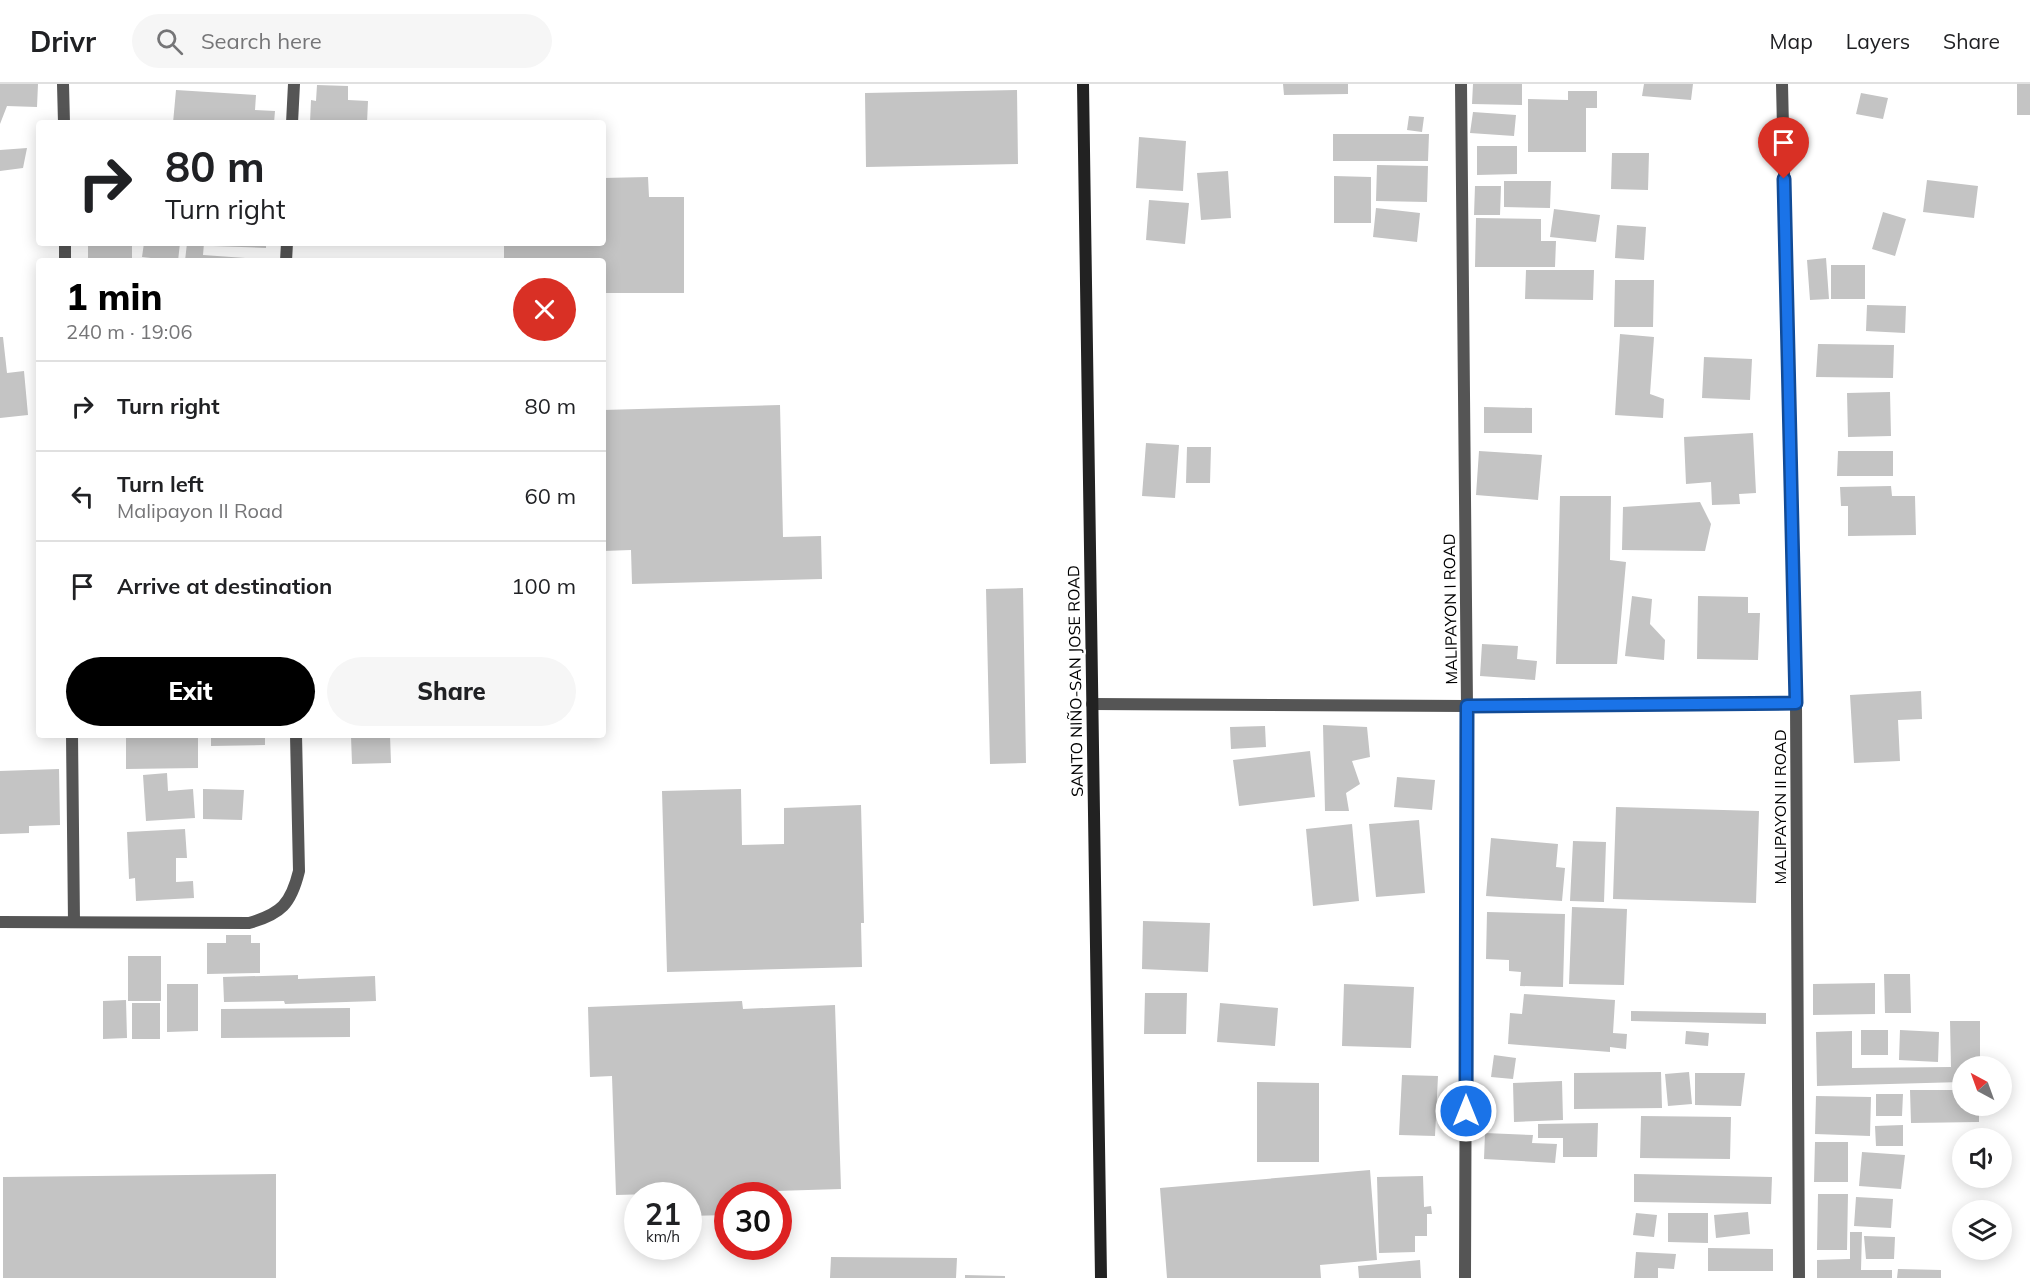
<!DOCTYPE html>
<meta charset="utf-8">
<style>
:root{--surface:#fff;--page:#f6f6f6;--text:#202124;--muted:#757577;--line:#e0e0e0;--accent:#000}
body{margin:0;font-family:Mulish,sans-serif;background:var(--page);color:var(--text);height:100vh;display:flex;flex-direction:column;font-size:22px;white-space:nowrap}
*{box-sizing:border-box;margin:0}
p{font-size:20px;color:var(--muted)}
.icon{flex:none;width:33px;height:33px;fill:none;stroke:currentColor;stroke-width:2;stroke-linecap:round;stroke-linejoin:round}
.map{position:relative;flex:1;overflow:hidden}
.sheet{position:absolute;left:36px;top:174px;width:570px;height:480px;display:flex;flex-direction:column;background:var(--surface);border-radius:6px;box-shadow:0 3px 15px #0003}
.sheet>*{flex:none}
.top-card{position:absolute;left:36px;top:36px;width:570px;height:126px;border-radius:6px;box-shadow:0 3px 15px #0003;background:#fff;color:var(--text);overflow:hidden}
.needle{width:39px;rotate:319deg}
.fabs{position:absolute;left:1952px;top:972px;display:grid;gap:12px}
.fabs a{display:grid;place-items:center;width:60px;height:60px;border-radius:50%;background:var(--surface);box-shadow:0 3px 15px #0003;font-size:30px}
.speed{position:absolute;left:624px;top:1098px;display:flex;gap:12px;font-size:30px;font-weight:700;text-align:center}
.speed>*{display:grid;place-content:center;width:78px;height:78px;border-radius:50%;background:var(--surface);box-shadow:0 3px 15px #0003;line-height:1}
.speed small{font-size:15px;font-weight:400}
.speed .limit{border:9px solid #d22;background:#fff;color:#111}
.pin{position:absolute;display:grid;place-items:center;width:51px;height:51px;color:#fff;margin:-62px -26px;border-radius:50% 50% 50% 0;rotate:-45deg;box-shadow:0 0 6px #0007}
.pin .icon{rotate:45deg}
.me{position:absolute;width:66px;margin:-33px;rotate:0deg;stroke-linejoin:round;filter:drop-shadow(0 0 4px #0008)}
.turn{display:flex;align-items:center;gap:21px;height:126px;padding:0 30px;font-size:27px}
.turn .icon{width:78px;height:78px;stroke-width:2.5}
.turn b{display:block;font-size:42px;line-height:51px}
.round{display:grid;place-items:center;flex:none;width:63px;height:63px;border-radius:32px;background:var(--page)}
.head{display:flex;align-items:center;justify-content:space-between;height:102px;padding:0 30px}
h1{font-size:36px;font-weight:800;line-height:45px;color:var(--accent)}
.button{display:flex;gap:12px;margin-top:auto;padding:12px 30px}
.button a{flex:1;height:69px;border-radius:36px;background:var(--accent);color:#fff;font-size:24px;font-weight:800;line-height:69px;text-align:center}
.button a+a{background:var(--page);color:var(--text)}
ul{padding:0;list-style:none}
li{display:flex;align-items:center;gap:18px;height:90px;padding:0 30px;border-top:2px solid var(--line)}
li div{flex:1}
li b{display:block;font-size:22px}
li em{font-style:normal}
header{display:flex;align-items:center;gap:36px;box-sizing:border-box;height:84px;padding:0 30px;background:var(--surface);border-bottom:2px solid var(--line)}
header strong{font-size:28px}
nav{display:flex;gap:33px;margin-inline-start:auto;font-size:21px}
.search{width:420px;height:54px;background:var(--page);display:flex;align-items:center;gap:15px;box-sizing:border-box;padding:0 21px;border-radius:33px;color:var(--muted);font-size:22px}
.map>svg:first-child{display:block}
</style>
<header>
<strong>Drivr</strong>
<div class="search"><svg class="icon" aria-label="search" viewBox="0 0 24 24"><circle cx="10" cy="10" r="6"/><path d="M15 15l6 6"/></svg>Search here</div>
<nav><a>Map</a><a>Layers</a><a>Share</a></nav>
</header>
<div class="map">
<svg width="2030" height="1194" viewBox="0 0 2030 1194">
<rect width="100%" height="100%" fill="#fff"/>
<path fill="#c4c4c4" d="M0,0H38L37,23L7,22L0,40Z
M1283,0H1348V10L1284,11Z
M1473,0H1522V21L1472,20Z
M1644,0H1693L1691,16L1642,12Z
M2017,0H2030V31H2017Z
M317,1L348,2V16L368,17L367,39H310L311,16L316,17Z
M176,6L256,11L255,26L275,27L274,39H173Z
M1017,6L1018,80L866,83L865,9Z
M1568,7H1597V24H1586V68H1528V15L1568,16Z
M1861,9L1888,14L1883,35L1856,30Z
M1473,28L1516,31L1514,52L1470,49Z
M1409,32L1424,33L1422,48L1407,46Z
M1333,50H1429L1428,77H1333Z
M1139,53L1186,57L1183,107L1136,104Z
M1477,62H1517V90L1477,91Z
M27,64L23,84L0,87V66Z
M1612,69H1649L1648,106L1611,105Z
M1377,81L1428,82L1427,118L1376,117Z
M1228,87L1231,134L1201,136L1197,89Z
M1334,92L1371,93V139H1334Z
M648,93L649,113H684V209H603V177H504V159H603V94Z
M1927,96L1978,102L1974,134L1923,128Z
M1504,97H1551L1550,124L1504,123Z
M1475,102H1501L1500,131H1474Z
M1149,116L1189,119L1185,160L1146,156Z
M1376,124L1420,129L1417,158L1373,153Z
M1554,125L1600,131L1596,158L1550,153Z
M1883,128L1906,135L1895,172L1872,165Z
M1476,134L1541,135V157H1556L1555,183H1475Z
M1617,141L1646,143L1644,176L1615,174Z
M88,159H132V177H88Z
M144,159H180L178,177L142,173Z
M187,159H204L203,171L260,175V177H185Z
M214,159H266V164L213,162Z
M1826,174L1829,215L1810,216L1807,176Z
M1831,181H1865V215H1831Z
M1526,186H1594L1593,216L1525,215Z
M1615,196H1654L1653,243H1614Z
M1867,221L1906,222L1905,249L1866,247Z
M1620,250L1654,253L1650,310L1664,315L1663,334L1615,331Z
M0,253H3L7,289L24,287L28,331L0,334Z
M1818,260L1894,261L1893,294L1816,293Z
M1704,273L1752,275L1750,316L1702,314Z
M1890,308L1891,352L1848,353L1847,309Z
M780,321L783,453L821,452L822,495L632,500L631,466L603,467V326Z
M1484,323L1532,324V349H1484Z
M1753,349L1756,409L1739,410L1740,420L1712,421L1711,398L1686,400L1684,353Z
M1146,359L1179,361L1175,414L1142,412Z
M1187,363H1211L1210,399H1186Z
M1479,367L1542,371L1538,416L1476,411Z
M1838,367H1893V392H1837Z
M1891,402L1892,412H1915L1916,451L1848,452V422H1841L1840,403Z
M1560,412H1611L1610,476L1626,478L1617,580H1556Z
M1700,418L1711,440L1705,467L1622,466L1623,423Z
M1023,504L1026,679L990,680L986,505Z
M1632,512L1652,515L1650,540L1665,556L1664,576L1625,572Z
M1698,512L1748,513V529H1760L1758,576L1697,575Z
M1482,560L1518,562L1517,575L1537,577L1535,596L1480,592Z
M1921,607L1922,635L1898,636L1900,677L1854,679L1850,611Z
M1323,641L1367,643L1370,673L1352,677L1360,700L1346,709L1349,727H1325Z
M1265,642L1266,663L1231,665L1230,643Z
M126,651H198V684L126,685Z
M211,651H265V661L211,662Z
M390,651L391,679L352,680L351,652Z
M1310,667L1315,713L1239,722L1233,676Z
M59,685L60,741L29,742V749L0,750V687Z
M167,689L168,707L193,705L195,734L146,737L143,691Z
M1397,693L1435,696L1432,726L1394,723Z
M203,705L244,706L242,736L203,735Z
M741,705L742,761L784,760V724L861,721L864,839H861L862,883L667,888L662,707Z
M1616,723L1759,727L1756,819L1613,815Z
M1419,736L1425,809L1376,813L1369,740Z
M1352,740L1359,817L1313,822L1306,745Z
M185,745L187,774H176V798L193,797L194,814L136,817L135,794L129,795L127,748Z
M1491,754L1558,760L1556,783L1565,784L1562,817L1486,812Z
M1573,757L1606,758L1604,818L1570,817Z
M1572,823L1627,825L1624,901L1569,900Z
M1487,828L1565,830L1563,903L1520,902L1521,888L1509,887V876L1486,875Z
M1143,837L1210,839L1208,888L1142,885Z
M226,851H251V859H260V889L207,890V859H226Z
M128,872H161V917H128Z
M1884,890H1910L1911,929H1885Z
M298,891V895L375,892L376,917L285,920L284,917L224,918L223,893Z
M1875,899V930L1813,931V900Z
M167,900H198V947L167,948Z
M1344,900L1414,903L1411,964L1342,962Z
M1145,909H1187L1186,950H1144Z
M1524,910L1615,916L1613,949L1627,950L1626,965L1610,963V968L1508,960L1510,929L1522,930Z
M126,916L127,954L103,955V917Z
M742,917L743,925L835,921L841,1105L775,1107V1112H728V1131L688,1132V1112H653L652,1110L616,1111L612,992L590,993L588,923Z
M132,919H160V955H132Z
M1220,919L1278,924L1275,962L1217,958Z
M350,924V953L221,954V925Z
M1631,927L1766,929V940L1631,937Z
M1950,937H1980V982H1962V998L1817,1002L1816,948L1852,947V984L1951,983Z
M1861,946H1888V971H1861Z
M1900,946L1939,948L1938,978L1899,976Z
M1686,947L1709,949L1708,962L1685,960Z
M1494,971L1516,974L1513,995L1491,993Z
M1661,988L1662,1024L1574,1025V989Z
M1689,988L1692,1020L1668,1022L1665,990Z
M1695,989H1745L1741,1022L1695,1021Z
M1402,991L1438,992L1435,1052L1399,1051Z
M1562,997L1563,1036L1514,1038L1513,999Z
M1257,998L1319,999V1078H1257Z
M1910,1006H1962V1022H1979V1038L1911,1039Z
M1876,1010H1903L1902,1032H1876Z
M1816,1012L1871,1013L1870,1052L1815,1050Z
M1641,1032L1731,1033L1730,1075L1640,1074Z
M1598,1039L1597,1073H1563V1054H1538V1040Z
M1903,1041V1062H1876L1875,1042Z
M1485,1049L1533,1051L1532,1059L1557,1060L1555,1079L1484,1075Z
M1815,1058H1848V1098H1814Z
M1862,1068L1905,1071L1901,1105L1859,1102Z
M1370,1086L1377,1176L1320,1181L1321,1194H1167L1160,1104Z
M276,1090V1194H3V1093Z
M1634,1090L1772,1093L1771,1120L1634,1118Z
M1423,1092L1424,1123L1431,1122L1432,1130H1427V1152H1415V1168L1379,1169L1377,1093Z
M1818,1110H1848L1847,1166H1817Z
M1856,1113L1893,1115L1891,1144L1854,1142Z
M1748,1128L1750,1150L1716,1154L1714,1131Z
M1636,1129L1657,1131L1654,1153L1633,1151Z
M1668,1129H1708V1159L1668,1158Z
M1850,1148H1862L1861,1186H1892V1194H1817V1176L1850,1175Z
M1864,1152L1895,1153L1894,1175H1866Z
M1708,1164L1773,1165V1187H1708Z
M1636,1168L1676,1170L1674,1185L1658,1184V1194H1634Z
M831,1173L957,1174L956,1194H830Z
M1420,1176L1421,1194H1359L1358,1182Z
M1898,1185L1941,1186V1194H1897Z
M965,1191L1005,1192V1194H965Z"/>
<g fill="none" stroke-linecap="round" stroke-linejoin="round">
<path stroke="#555" stroke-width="12" d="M63,0L64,39
M1461,0L1467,622L1465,1194
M1782,0L1796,619L1799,1194
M292,39L294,0
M65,159V177
M286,177L287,159
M1092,620L1467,622L1796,619
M72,651L74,838
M0,838L249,839C281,830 291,820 299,787L296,651"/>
<path stroke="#222" stroke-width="12" d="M1083,0L1101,1194"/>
</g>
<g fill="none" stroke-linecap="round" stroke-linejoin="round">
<defs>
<path id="route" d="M1466,1027L1467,622L1796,619L1784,95"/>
</defs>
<use href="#route" stroke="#114b97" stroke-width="15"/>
<use href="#route" stroke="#1a73e8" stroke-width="10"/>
</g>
<g text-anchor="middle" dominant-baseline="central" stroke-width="5" stroke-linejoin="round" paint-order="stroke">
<g font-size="16" fill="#000" stroke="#fff">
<text transform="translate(1450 525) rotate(-91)">MALIPAYON I ROAD</text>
<text transform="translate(1075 597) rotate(-91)">SANTO NIÑO-SAN JOSE ROAD</text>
<text transform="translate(1780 723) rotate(-90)">MALIPAYON II ROAD</text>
</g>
</g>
</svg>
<div class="fabs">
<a><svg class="needle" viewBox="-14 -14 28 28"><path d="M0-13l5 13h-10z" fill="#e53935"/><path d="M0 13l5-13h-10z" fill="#757577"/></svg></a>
<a><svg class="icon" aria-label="sound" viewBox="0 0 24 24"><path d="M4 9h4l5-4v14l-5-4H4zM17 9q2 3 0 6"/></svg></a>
<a><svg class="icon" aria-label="layers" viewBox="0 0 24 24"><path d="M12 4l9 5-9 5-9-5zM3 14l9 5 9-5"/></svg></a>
</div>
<div class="speed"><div>21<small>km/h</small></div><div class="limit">30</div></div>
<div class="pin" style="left:1784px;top:95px;background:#d93025"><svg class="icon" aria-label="arrive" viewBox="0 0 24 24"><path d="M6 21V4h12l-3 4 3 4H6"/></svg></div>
<svg class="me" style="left:1466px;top:1027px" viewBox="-20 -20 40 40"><circle r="17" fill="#1a73e8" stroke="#fff" stroke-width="3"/><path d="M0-11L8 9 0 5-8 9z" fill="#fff"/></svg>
<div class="top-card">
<div class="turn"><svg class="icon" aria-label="right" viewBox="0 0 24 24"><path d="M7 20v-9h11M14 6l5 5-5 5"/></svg><div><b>80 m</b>Turn right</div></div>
</div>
<section class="sheet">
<div class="head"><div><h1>1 min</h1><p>240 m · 19:06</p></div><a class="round" style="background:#d93025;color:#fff"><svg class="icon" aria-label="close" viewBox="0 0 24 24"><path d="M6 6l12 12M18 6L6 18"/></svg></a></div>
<ul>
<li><svg class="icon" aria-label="right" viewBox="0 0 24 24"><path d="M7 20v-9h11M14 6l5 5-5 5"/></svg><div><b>Turn right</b></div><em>80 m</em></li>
<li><svg class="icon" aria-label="left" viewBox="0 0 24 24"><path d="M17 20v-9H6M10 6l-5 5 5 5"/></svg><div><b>Turn left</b><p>Malipayon II Road</p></div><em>60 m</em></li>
<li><svg class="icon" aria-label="arrive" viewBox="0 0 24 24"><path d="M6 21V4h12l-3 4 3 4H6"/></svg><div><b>Arrive at destination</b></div><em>100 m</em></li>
</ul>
<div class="button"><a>Exit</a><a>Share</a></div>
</section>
</div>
